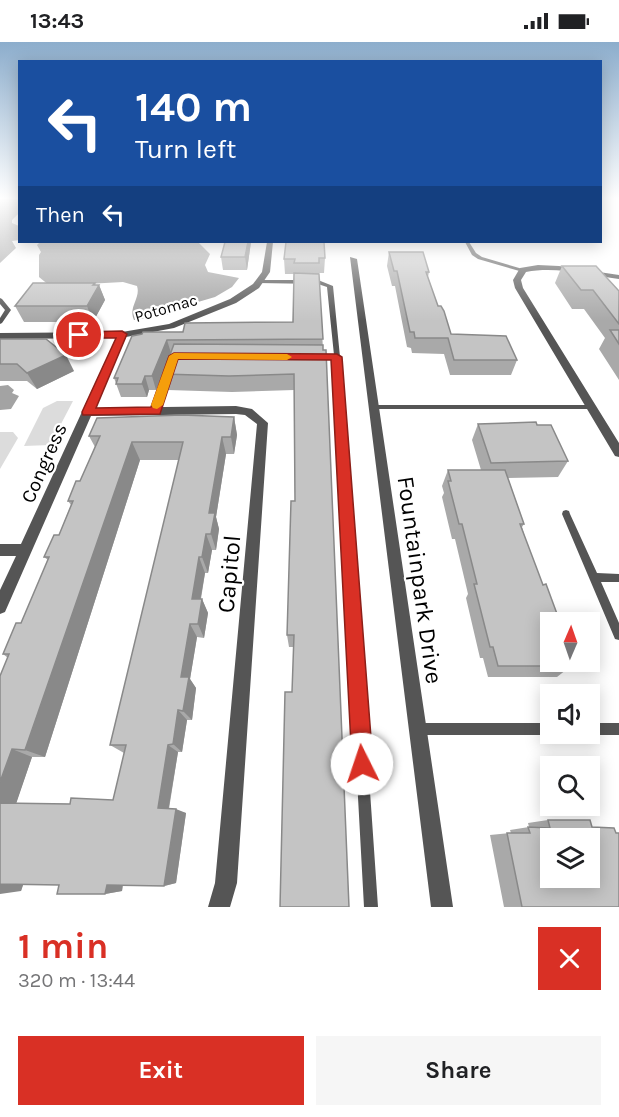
<!DOCTYPE html>
<meta charset="utf-8">
<style>
:root{--surface:#fff;--page:#f6f6f6;--text:#202124;--muted:#757577;--accent:#d93025}
body{margin:0;font-family:Karla,sans-serif;background:var(--page);color:var(--text);height:100vh;display:flex;flex-direction:column;font-size:22px;white-space:nowrap}
*{box-sizing:border-box;margin:0}
p{font-size:20px;color:var(--muted)}
.icon{flex:none;width:33px;height:33px;fill:none;stroke:currentColor;stroke-width:2;stroke-linecap:round;stroke-linejoin:round}
.map{position:relative;height:865px;overflow:hidden}
.sheet{display:flex;flex-direction:column;background:var(--surface);flex:1}
.sheet>*{flex:none}
.banner{position:absolute;left:18px;top:18px;width:584px;height:183px;border-radius:0px;box-shadow:0 3px 15px #0003;background:#1a4fa0;color:#fff;overflow:hidden}
.needle{width:39px;rotate:2deg}
.controls{position:absolute;left:540px;top:570px;display:grid;gap:12px}
.controls a{display:grid;place-items:center;width:60px;height:60px;border-radius:0px;background:var(--surface);box-shadow:0 3px 15px #0003;font-size:30px}
.pin{position:absolute;display:grid;place-items:center;width:51px;height:51px;color:#fff;margin:-26px;border:3px solid #fff;border-radius:50%;box-shadow:0 2px 6px #0007}
.me{position:absolute;width:66px;margin:-33px;rotate:356deg;stroke-linejoin:round;filter:drop-shadow(0 0 4px #0008)}
.turn{display:flex;align-items:center;gap:21px;height:126px;padding:0 18px;font-size:27px}
.turn .icon{width:78px;height:78px;stroke-width:2.5}
.turn b{display:block;font-size:42px;line-height:51px}
.then{display:flex;align-items:center;height:57px;padding:0 18px;background:#0003;gap:12px;font-size:22px}
.round{display:grid;place-items:center;flex:none;width:63px;height:63px;border-radius:0px;background:var(--page)}
.headline{display:flex;align-items:center;justify-content:space-between;height:102px;padding:0 18px}
h1{font-size:36px;font-weight:700;line-height:45px;color:var(--accent)}
.button{display:flex;gap:12px;margin-top:auto;padding:12px 18px}
.button a{flex:1;height:69px;border-radius:0px;background:var(--accent);color:#fff;font-size:24px;font-weight:700;line-height:69px;text-align:center}
.button a+a{background:var(--page);color:var(--text)}
.status{display:flex;justify-content:space-between;align-items:center;height:42px;padding:0 30px;background:var(--surface);direction:ltr}
.status svg{height:16px;fill:currentColor}
.map>svg:first-child{display:block}
</style>
<div class="status"><b>13:43</b><svg viewBox="0 0 49 12"><path d="M0 12V9h3v3zM5 12V6h3v6zM10 12V3h3v9zM15 12V0h3v12zM26 1h20v11H26zM47 4h2v5h-2z"/></svg></div>
<div class="map">
<svg width="619" height="865" viewBox="0 0 619 865">
<rect width="100%" height="100%" fill="#fff"/>
<path fill="#dcdcdc" d="M57,359H73L50,403L24,404L43,366Z
M0,390H13L18,396L0,427Z"/>
<path fill="#a3a3a3" d="M0,157H19V171L12,178V181L19,184L20,198L12,199L16,206L0,221Z
M40,200H198L210,212L205,223L208,230L239,236L232,245L215,255L181,265L170,272L134,278C128,265 141,256 137,244L123,240L50,244L39,235V213L41,210L37,203Z
M8,343L14,348L12,351L19,354L11,367L0,368V344Z"/>
<g fill="none" stroke-linecap="round" stroke-linejoin="round">
<path fill="#555" fill-rule="evenodd" d="M465,200H469L476,211L482,215L526,228L523,230L478,217L472,213Z
M260,238H318L333,244L340,315L378,865H364L334,317H315L312,315L315,313H334L327,245L318,242L258,241L257,240Z
M0,256L2,257L11,268L2,281L0,282V276L5,268L0,262Z
M169,327L172,329L159,369L155,371H152L151,369L166,329Z
M370,363H590L594,365L590,367H370L369,365Z
M566,468L569,469L570,472L597,531L619,532V540H601L619,581V598L615,597L562,472L563,469Z
M418,681H550V692H554L550,693H418L414,691L412,687L414,683Z
M590,681H619V693H590L586,692H590Z"/>
<path fill="#555" fill-rule="evenodd" d="M267,200H273L270,230L259,246L236,261L174,286L126,295L94,366L236,364L252,367L268,381L237,841L230,865H208L215,841L257,382L245,373L236,372L91,374L5,570L0,572V548L16,514H0V502H21L116,296L0,297V291L122,290L169,282L230,257L253,242L262,230Z
M350,215L357,217L453,865H431Z
M538,223L559,224L619,233V237C589,233 556,224 526,230L521,238L523,246L619,401V415L615,414L515,246L513,238L520,226Z"/>
</g>
<path fill="#a9a9a9" fill-rule="evenodd" d="M251,200L247,228H223L221,215Z
M389,210L429,230L428,235L438,264L451,292L517,318L511,333H450L444,312L412,311L411,306L407,305L395,244H392L387,224Z
M325,216L324,231H319V232L323,308L292,650L294,605H289L287,593L295,459L294,348L232,350L168,348L163,332L171,311L156,348H149L147,355H121L114,336L132,294L293,280L294,232H285L284,217Z
M562,224L619,249V338L599,307L605,296L584,267H572L555,241Z
M95,243H99L105,258L93,280H24L15,264Z
M0,297L74,329L37,347L27,339H0Z
M234,375L237,393L234,412H226L216,475L219,487L216,508H212L208,531H205L201,557H202L208,571L204,596L197,595L190,637L196,646L192,678H187L182,710H178L169,767L186,771L176,841L164,844L123,843L122,849L105,852L59,843H23L21,849L8,616L3,612L21,581L48,518L44,515L59,493L71,463L68,459L80,439L95,405L89,394ZM140,418H179L110,703L124,711L113,758L70,762L16,761L32,715H45Z
M478,382L537,383L568,419L558,435L508,436L524,482L522,485L550,580L571,624L557,635H488L483,616H480L466,556L468,552L455,497H452L442,455L444,451L442,444L448,428H481L472,398Z
M548,778L619,865H504L490,793L511,791L510,788L529,785L528,781Z"/>
<path fill="#898989" d="M248,200H251L247,228L245,215Z
M95,241L97,247L99,243L105,258L93,280L87,264Z
M167,298L171,311L156,348L152,334Z
M66,313L74,329L37,347L27,331Z
M145,334L149,348L147,355L142,342Z
M234,375L237,393L234,412L231,395Z
M222,395L226,412L216,475L219,487L216,508L211,492L209,471Z
M132,400L140,418L45,715L25,708Z
M206,492L212,508L208,531L202,515Z
M199,515L205,531L198,571L192,557Z
M202,557L208,571L204,596L198,582Z
M190,582L197,595L190,637L196,646L192,678L183,669L181,635Z
M178,668L187,678L182,710L173,702Z
M168,703L178,710L168,770L158,766Z
M12,707L32,715L15,765L0,762V740Z
M176,767L186,771L176,841L164,844Z
M24,840L21,849L0,852V842Z
M123,840L122,849L105,852L107,843Z"/>
<path fill="#c4c4c4" stroke="#898989" stroke-width="1.5" fill-rule="evenodd" d="M225,200H248L245,215H221Z
M286,200H324L325,216H319V221H294L295,217H284Z
M389,210H423L429,230H426L438,264H441L444,269L451,292L506,294L517,318H454L448,296H415L414,290H410L397,229H394Z
M562,224H596L619,249V282L593,248H581Z
M294,231L319,232L323,297L167,298L152,334H145L142,342H116L118,336H114L132,294L142,292L143,290H183L185,281L293,280Z
M33,241H95L93,243H99L87,264H15Z
M610,288H619V302Z
M0,297H46L66,313L27,331L17,322H0Z
M174,302L323,303V308H326L349,865H280L285,650H292L294,593H287L291,459H295L294,332L229,334L163,332Z
M182,373L234,375L231,395H222L209,471H215L211,492H206L202,515H199L192,557H202L198,582H190L181,635H189L183,669L178,668L173,702L168,703L158,766L176,767L164,844L107,843L105,852H57L59,843L0,842V761L70,762L71,756L113,758L126,703H110L183,400H132L25,708L12,707L0,740V634L9,612H3L16,581H21L49,515H44L54,493H59L73,459H68L76,439H80L100,394H89L97,376Z
M536,380L537,383H551L568,419L491,421L478,382Z
M448,428H505L524,482H520L537,527L543,543L546,542L560,580H550V620H570L571,624H498L493,605H490L474,542H477L462,482H459L448,439H451Z
M548,778H590L592,785L614,786L616,791H619V865H522L507,791H530L528,785L550,786ZM550,796H590V836H550Z"/>
<linearGradient id="sky" x2="0" y2="1"><stop stop-color="#8cadcc"/><stop offset="0.56" stop-color="#fff"/><stop offset="1" stop-color="#fff" stop-opacity="0"/></linearGradient>
<rect width="619" height="279" fill="url(#sky)"/>
<path fill="#d93025" stroke="#8d1f18" stroke-width="1.5" d="M122,289L127,292L96,366L151,365L169,314L174,311L337,312L342,315L373,722L370,729L362,732L355,729L352,722L331,318L178,317L160,372L83,373L82,370L116,296H79L74,293L79,290Z"/>
<path fill="#f59e0b" d="M174,311L287,312L292,315L287,318L178,317L163,363L157,367L153,366L151,363L169,314Z"/>
<g text-anchor="middle" dominant-baseline="central" stroke-width="4.5" stroke-linejoin="round" paint-order="stroke">
<g font-size="16" fill="#000" stroke="#fff">
<text transform="translate(166 266) rotate(-16)">Potomac</text>
</g>
<g font-size="20" fill="#000" stroke="#fff">
<text transform="translate(44 421) rotate(-66)">Congress</text>
</g>
<g font-size="24" fill="#000" stroke="#fff">
<text transform="translate(229 532) rotate(-85)">Capitol</text>
<text transform="translate(420 538) rotate(82)">Fountainpark Drive</text>
</g>
</g>
</svg>
<div class="controls">
<a><svg class="needle" viewBox="-14 -14 28 28"><path d="M0-13l5 13h-10z" fill="#e53935"/><path d="M0 13l5-13h-10z" fill="#757577"/></svg></a>
<a><svg class="icon" aria-label="sound" viewBox="0 0 24 24"><path d="M4 9h4l5-4v14l-5-4H4zM17 9q2 3 0 6"/></svg></a>
<a><svg class="icon" aria-label="search" viewBox="0 0 24 24"><circle cx="10" cy="10" r="6"/><path d="M15 15l6 6"/></svg></a>
<a><svg class="icon" aria-label="layers" viewBox="0 0 24 24"><path d="M12 4l9 5-9 5-9-5zM3 14l9 5 9-5"/></svg></a>
</div>
<div class="pin" style="left:79px;top:293px;background:#d93025"><svg class="icon" aria-label="arrive" viewBox="0 0 24 24"><path d="M6 21V4h12l-3 4 3 4H6"/></svg></div>
<svg class="me" style="left:362px;top:722px" viewBox="-20 -20 40 40"><circle r="19" fill="#fff"/><path d="M0-13L10 11 0 6-10 11z" fill="#d93025"/></svg>
<div class="banner">
<div class="turn"><svg class="icon" aria-label="left" viewBox="0 0 24 24"><path d="M17 20v-9H6M10 6l-5 5 5 5"/></svg><div><b>140 m</b>Turn left</div></div>
<div class="then">Then<svg class="icon" aria-label="left" viewBox="0 0 24 24"><path d="M17 20v-9H6M10 6l-5 5 5 5"/></svg></div>
</div>
</div>
<section class="sheet">
<div class="headline"><div><h1>1 min</h1><p>320 m · 13:44</p></div><a class="round" style="background:#d93025;color:#fff"><svg class="icon" aria-label="close" viewBox="0 0 24 24"><path d="M6 6l12 12M18 6L6 18"/></svg></a></div>
<div class="button"><a>Exit</a><a>Share</a></div>
</section>
